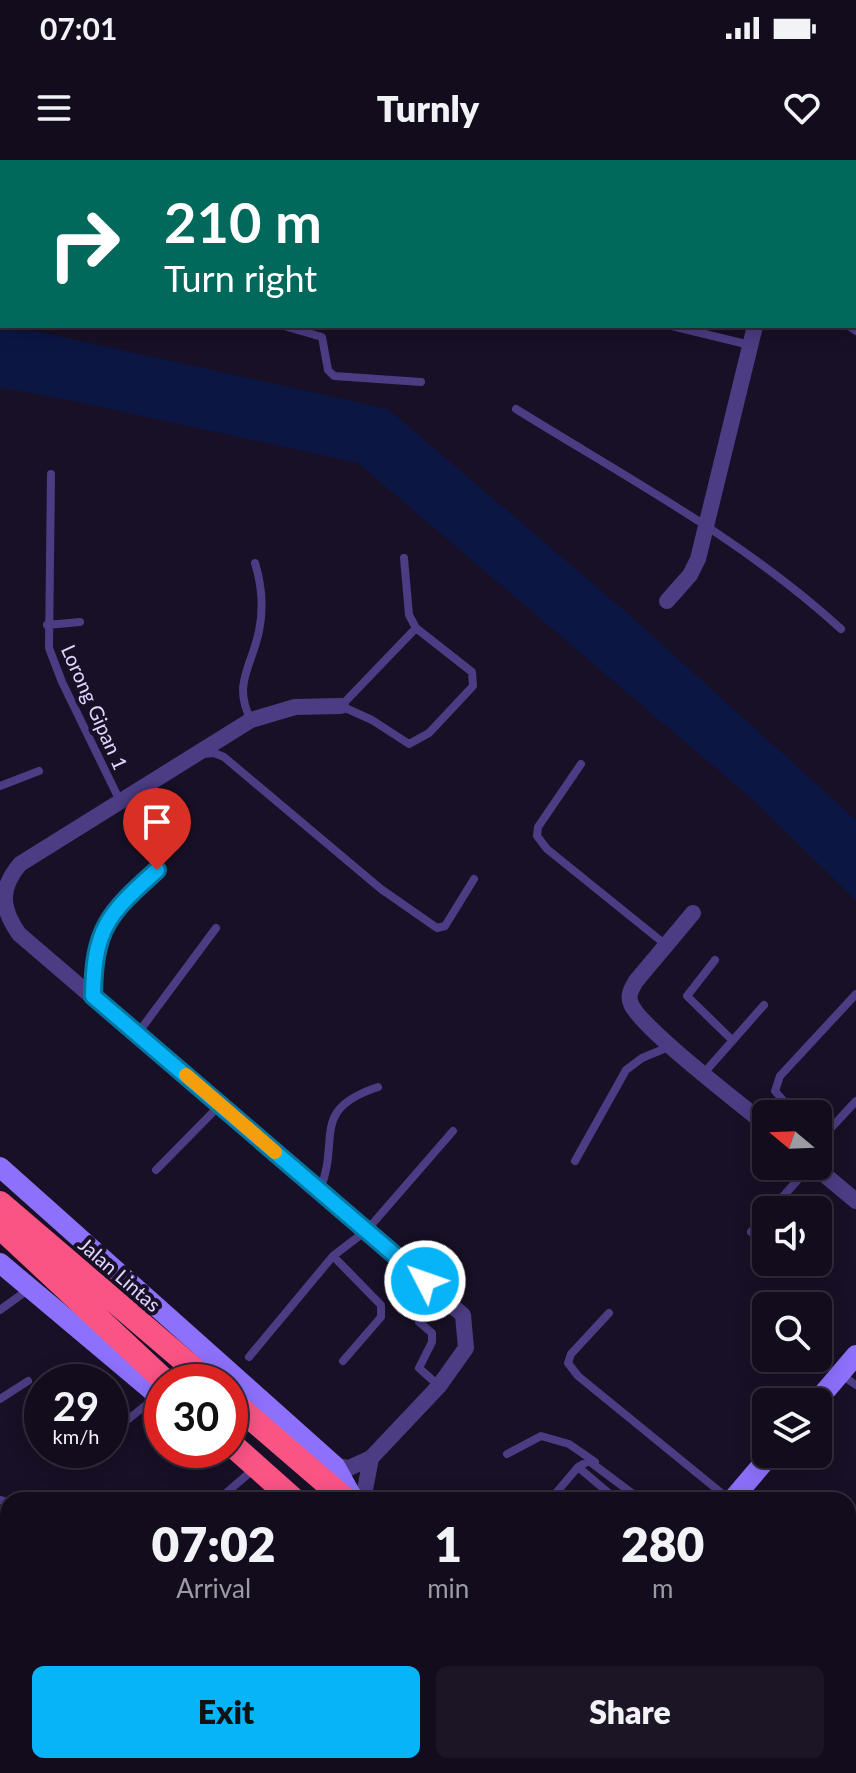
<!DOCTYPE html>
<style>
:root{--surface:#120c1c;--page:#1b1525;--text:#f1f3f6;--muted:#9c9ba3;--line:#312c3b;--accent:#08b4f8}
body{margin:0;font-family:Lato,sans-serif;background:var(--page);color:var(--text);height:100vh;display:flex;flex-direction:column;font-size:30px;white-space:nowrap}
*{box-sizing:border-box;margin:0}
p{font-size:26px;color:var(--muted)}
.icon{flex:none;width:44px;height:44px;fill:none;stroke:currentColor;stroke-width:2;stroke-linecap:round;stroke-linejoin:round}
.map{position:relative;flex:1;overflow:hidden}
.details{position:absolute;left:0px;top:1332px;width:856px;height:282px;display:flex;flex-direction:column;background:var(--surface);border-radius:24px 24px 0 0;box-shadow:0 4px 20px #0003,0 0 0 2px var(--line)}
.details>*{flex:none}
.guide{position:absolute;left:0px;top:0px;width:856px;height:168px;box-shadow:0 4px 20px #0003,0 0 0 2px var(--line);background:#00695c;color:#fff;overflow:hidden}
.needle{width:52px;rotate:289deg}
.controls{position:absolute;left:752px;top:940px;display:grid;gap:16px}
.controls a{display:grid;place-items:center;width:80px;height:80px;border-radius:12px;background:var(--surface);box-shadow:0 4px 20px #0003,0 0 0 2px var(--line);font-size:40px}
.speed{position:absolute;left:24px;top:1204px;display:flex;gap:16px;font-size:40px;font-weight:700;text-align:center}
.speed>*{display:grid;place-content:center;width:104px;height:104px;border-radius:50%;background:var(--surface);box-shadow:0 4px 20px #0003,0 0 0 2px var(--line);line-height:1}
.speed small{font-size:20px;font-weight:400}
.speed .limit{border:12px solid #d22;background:#fff;color:#111}
.pin{position:absolute;display:grid;place-items:center;width:68px;height:68px;color:#fff;margin:-82px -34px;border-radius:50% 50% 50% 0;rotate:-45deg;box-shadow:0 0 8px #0007}
.pin .icon{rotate:45deg}
.me{position:absolute;width:88px;margin:-44px;rotate:311deg;stroke-linejoin:round;filter:drop-shadow(0 0 6px #0008)}
.turn{display:flex;align-items:center;gap:28px;height:168px;padding:0 32px;font-size:36px}
.turn .icon{width:104px;height:104px;stroke-width:2.5}
.turn b{display:block;font-size:56px;line-height:68px}
.eta{display:flex;justify-content:space-evenly;align-items:center;height:136px;text-align:center}
.eta b{font-size:48px;font-weight:800;line-height:56px}
.button{display:flex;gap:16px;margin-top:auto;padding:16px 32px}
.button a{flex:1;height:92px;border-radius:12px;background:var(--accent);color:#111;font-size:32px;font-weight:800;line-height:92px;text-align:center}
.button a+a{background:var(--page);color:var(--text)}
.status{display:flex;justify-content:space-between;align-items:center;height:56px;padding:0 40px;background:var(--surface);direction:ltr}
.status svg{height:22px;fill:currentColor}
header{display:flex;justify-content:space-between;align-items:center;height:104px;padding:0 32px;background:var(--surface);font-size:36px;font-weight:800}
.map>svg:first-child{display:block}
</style>
<div class="status"><b>07:01</b><svg viewBox="0 0 49 12"><path d="M0 12V9h3v3zM5 12V6h3v6zM10 12V3h3v9zM15 12V0h3v12zM26 1h20v11H26zM47 4h2v5h-2z"/></svg></div>
<header><svg class="icon" aria-label="menu" viewBox="0 0 24 24"><path d="M4 6h16M4 12h16M4 18h16"/></svg>Turnly<svg class="icon" aria-label="heart" viewBox="0 0 24 24"><path d="M12 20l-8-8c-3-5 5-10 8-4 3-6 11-1 8 4z"/></svg></header>
<div class="map">
<svg width="856" height="1613" viewBox="0 0 856 1613">
<rect width="100%" height="100%" fill="#181026"/>
<path fill="#132b30" d="M8,1359V1476L0,1482V1360Z"/>
<path fill="#0c1643" d="M0,170L40,172L388,249L633,458L856,660V740L752,639L358,303L64,239L0,228Z"/>
<g fill="none" stroke-linecap="round" stroke-linejoin="round">
<path stroke="#4c3c83" stroke-width="8" d="M826,2L827,0
M854,47L856,49
M854,74L856,71
M284,166L322,177L328,210L334,216L421,222
M672,166L750,185
M849,166L856,171
M516,249C627,318 744,380 841,469
M51,314L49,488L62,522L120,641
M404,398L409,455L416,468L472,512L473,526L429,573L409,584L372,560L341,546L416,468
M47,465L80,462
M251,560C232,524 252,506 259,471C264,447 262,426 255,403
M203,594L214,593L224,597L381,729L437,768L445,766L474,719
M581,604L538,667L537,676L547,689L666,785
M0,626L39,611
M715,800L687,836L732,880
M93,835C94,768 108,754 157,710
M138,873L216,768
M704,913L764,845
M795,954L775,931L780,916L856,834
M818,982L856,941
M575,1001L626,910L642,898L671,886
M156,1010L220,945
M320,1030C341,978 309,950 378,927
M771,1050L810,1006
M751,1072L766,1055
M333,1096L381,1145V1157L343,1201
M0,1150L29,1129
M609,1153L571,1194L568,1203L578,1216L730,1340
M419,1162L432,1173V1182L419,1208L439,1226
M249,1197L333,1096L367,1070L453,971
M840,1214L856,1225
M0,1239L28,1221
M110,1274L157,1236
M507,1294L541,1276L569,1284L595,1302
M80,1295L87,1290
M578,1307L617,1340
M0,1340L8,1342
M55,1340L92,1335
M218,1340L255,1308
M550,1340L578,1307L589,1301L641,1340
M796,1340L797,1339
M52,1606L55,1613
M236,1606V1613
M248,1606L252,1613
M837,1606L845,1613"/>
<path stroke="#4c3c83" stroke-width="16" d="M38,0V2
M277,2V0
M795,2V0
M667,441L690,415L698,399L755,166
M693,753L636,821C632,828 627,835 631,844C641,868 741,944 766,965
M814,1006L856,1041
M335,1306L349,1308L371,1298L439,1226L466,1188L463,1155L19,774C0,747 0,728 20,704L251,560L295,547L341,546
M363,1340L371,1298
M0,1385L8,1383
M0,1531L8,1519
M527,1613L539,1606"/>
<path stroke="#8d70fb" stroke-width="20" d="M0,1007L335,1306L354,1340
M0,1103L162,1239
M816,1242L856,1195
M732,1340L771,1294"/>
<path stroke="#fa5485" stroke-width="24" d="M0,1043L209,1222
M0,1067L166,1222
M230,1240L346,1340
M230,1283L294,1340
M609,1606L618,1613
M666,1606L676,1613"/>
</g>
<g fill="none" stroke-linecap="round" stroke-linejoin="round">
<defs>
<path id="route" d="M157,710C108,754 94,768 93,836L425,1121"/>
</defs>
<use href="#route" stroke="#0575a1" stroke-width="20"/>
<use href="#route" stroke="#08b4f8" stroke-width="14"/>
<path stroke="#f59e0b" stroke-width="14" d="M186,915L275,992"/>
</g>
<g text-anchor="middle" dominant-baseline="central" stroke-width="8" stroke-linejoin="round" paint-order="stroke">
<g font-size="20" fill="#e2d6fe" stroke="#181026">
<text transform="translate(95 547) rotate(66)">Lorong Gipan 1</text>
<text transform="translate(120 1114) rotate(41)">Jalan Lintas</text>
</g>
</g>
</svg>
<div class="controls">
<a><svg class="needle" viewBox="-14 -14 28 28"><path d="M0-13l5 13h-10z" fill="#e53935"/><path d="M0 13l5-13h-10z" fill="#9c9ba3"/></svg></a>
<a><svg class="icon" aria-label="sound" viewBox="0 0 24 24"><path d="M4 9h4l5-4v14l-5-4H4zM17 9q2 3 0 6"/></svg></a>
<a><svg class="icon" aria-label="search" viewBox="0 0 24 24"><circle cx="10" cy="10" r="6"/><path d="M15 15l6 6"/></svg></a>
<a><svg class="icon" aria-label="layers" viewBox="0 0 24 24"><path d="M12 4l9 5-9 5-9-5zM3 14l9 5 9-5"/></svg></a>
</div>
<div class="speed"><div>29<small>km/h</small></div><div class="limit">30</div></div>
<div class="pin" style="left:157px;top:710px;background:#d93025"><svg class="icon" aria-label="arrive" viewBox="0 0 24 24"><path d="M6 21V4h12l-3 4 3 4H6"/></svg></div>
<svg class="me" style="left:425px;top:1121px" viewBox="-20 -20 40 40"><circle r="17" fill="#08b4f8" stroke="#fff" stroke-width="3"/><path d="M0-11L8 9 0 5-8 9z" fill="#fff"/></svg>
<div class="guide">
<div class="turn"><svg class="icon" aria-label="right" viewBox="0 0 24 24"><path d="M7 20v-9h11M14 6l5 5-5 5"/></svg><div><b>210 m</b>Turn right</div></div>
</div>
<section class="details">
<div class="eta">
<div><b>07:02</b><p>Arrival</p></div>
<div><b>1</b><p>min</p></div>
<div><b>280</b><p>m</p></div>
</div>
<div class="button"><a>Exit</a><a>Share</a></div>
</section>
</div>
